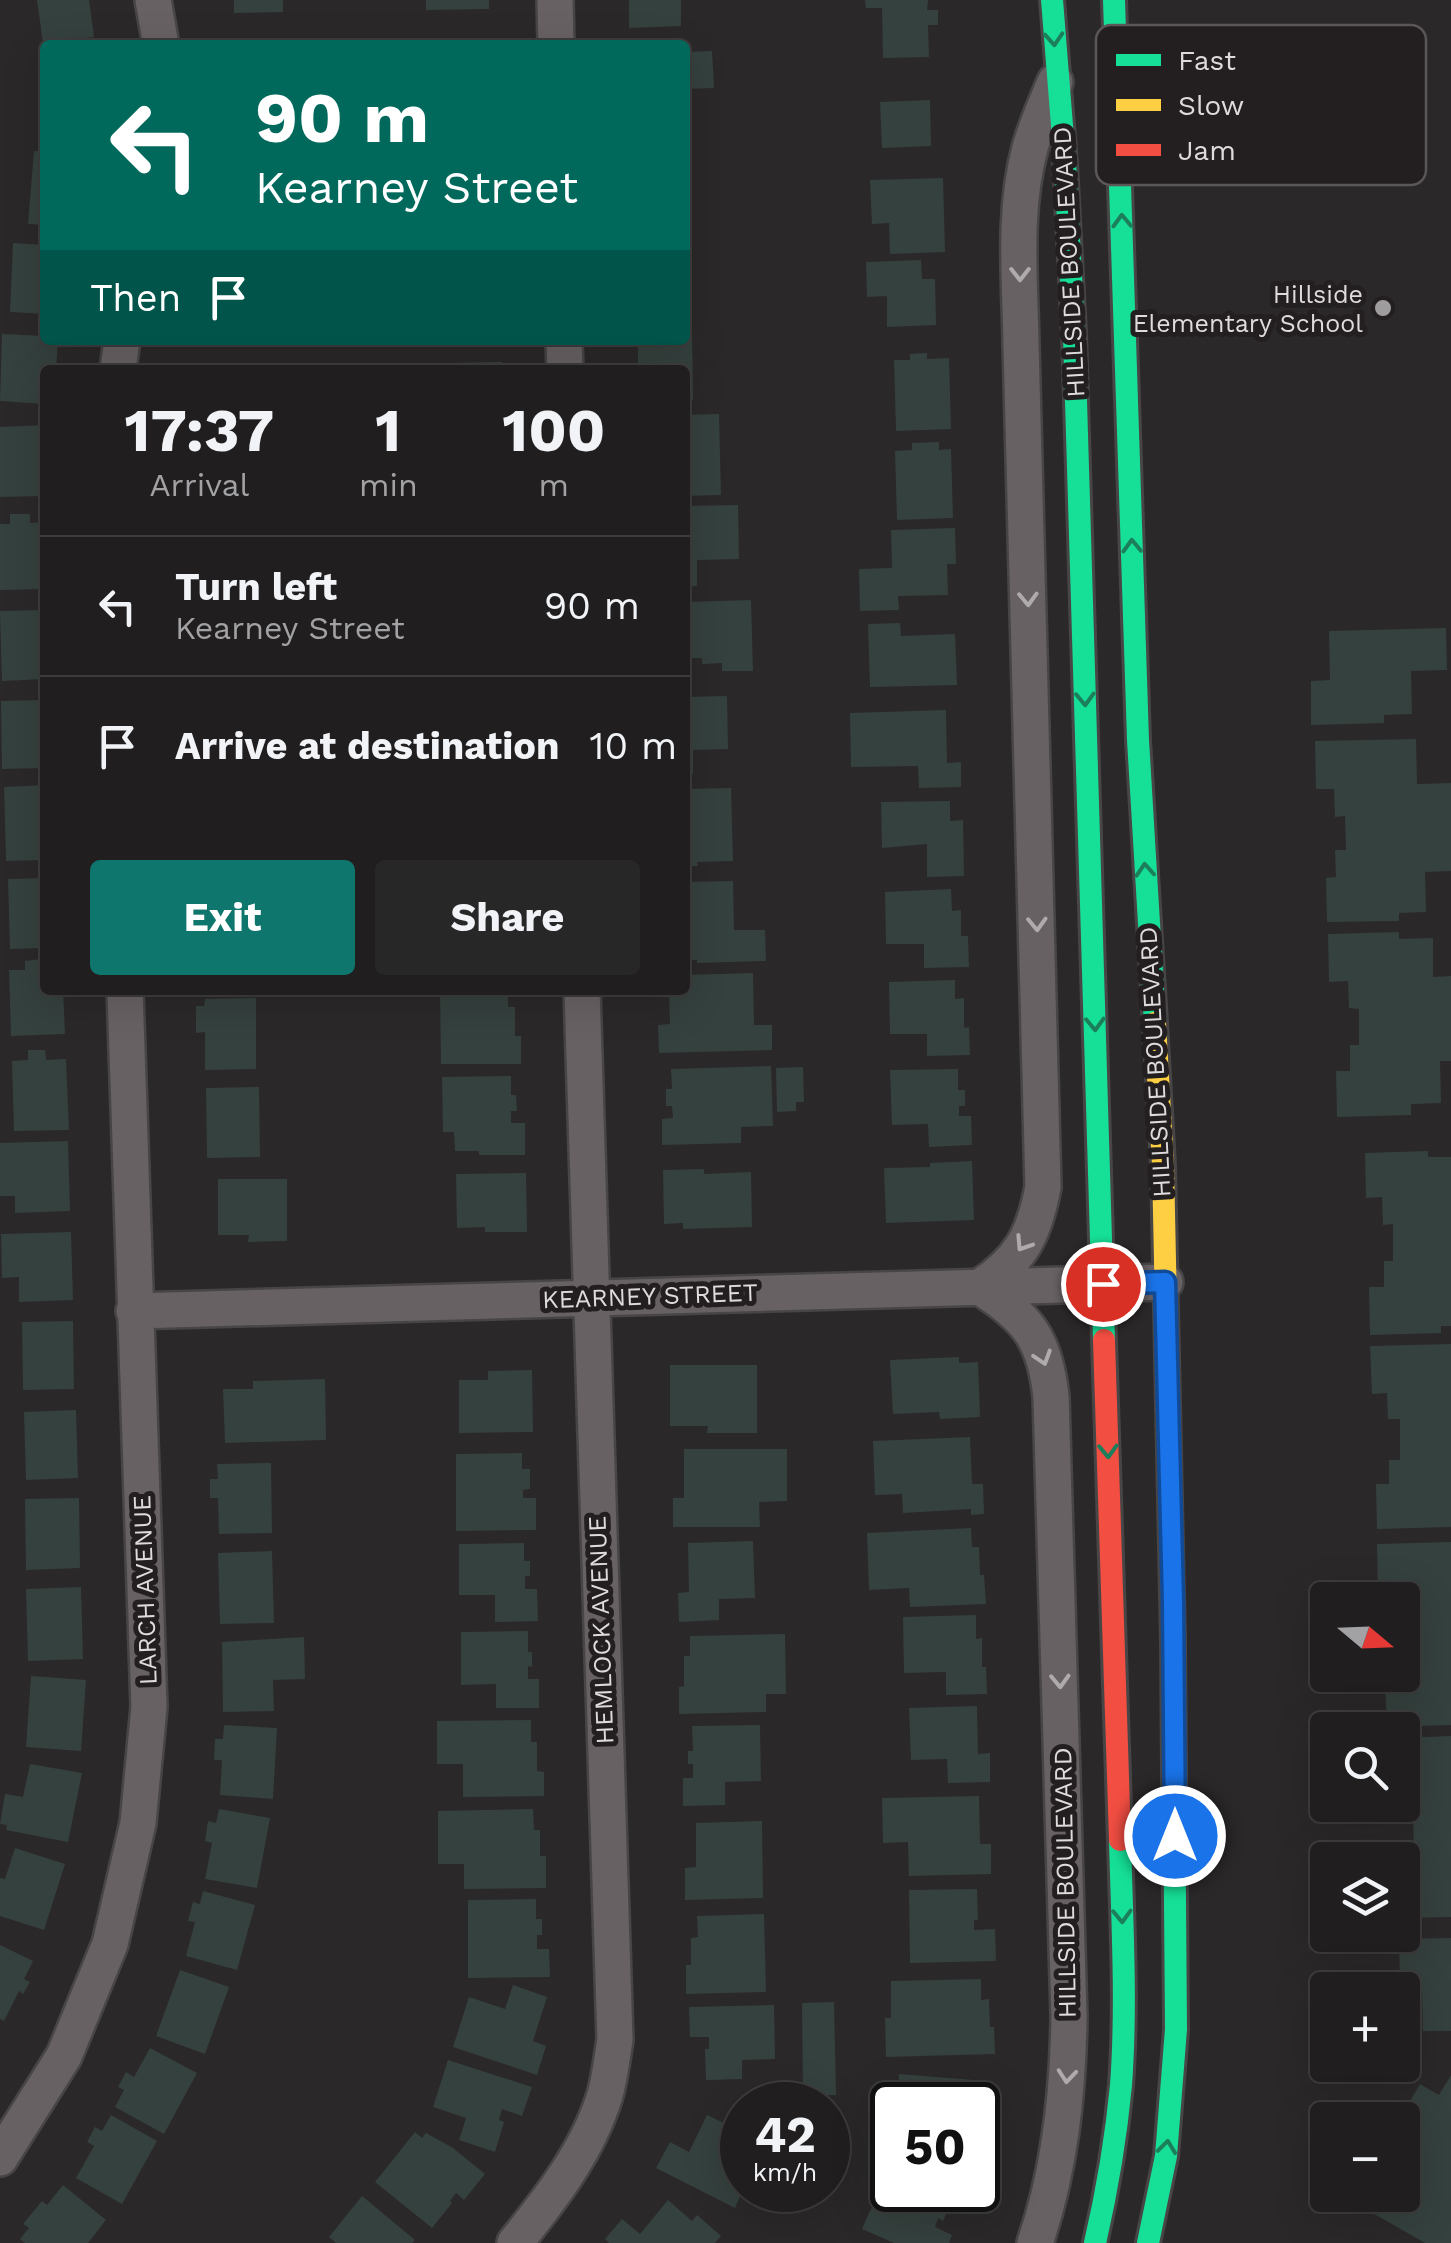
<!DOCTYPE html>
<meta charset="utf-8">
<style>
:root{--surface:#201e1f;--page:#282728;--text:#f1f3f6;--muted:#a2a2a4;--line:#3d3c3d;--accent:#0f766e}
body{margin:0;font-family:"Work Sans",sans-serif;background:var(--page);color:var(--text);height:100vh;display:flex;flex-direction:column;font-size:38px;white-space:nowrap}
*{box-sizing:border-box;margin:0}
p{font-size:32px;color:var(--muted)}
.icon{flex:none;width:55px;height:55px;fill:none;stroke:currentColor;stroke-width:2;stroke-linecap:round;stroke-linejoin:round}
.map{position:relative;flex:1;overflow:hidden}
.sheet{position:absolute;left:40px;top:365px;width:650px;height:630px;display:flex;flex-direction:column;background:var(--surface);border-radius:10px;box-shadow:0 10px 40px #0002,0 0 0 2px var(--line)}
.sheet>*{flex:none}
.guide{position:absolute;left:40px;top:40px;width:650px;height:305px;border-radius:10px;box-shadow:0 10px 40px #0002,0 0 0 2px var(--line);background:#00695c;color:#fff;overflow:hidden}
.needle{width:65px;rotate:109deg}
.tools{position:absolute;left:1310px;top:1582px;display:grid;gap:20px}
.tools a{display:grid;place-items:center;width:110px;height:110px;border-radius:10px;background:var(--surface);box-shadow:0 10px 40px #0002,0 0 0 2px var(--line);font-size:50px}
.speed{position:absolute;left:720px;top:2082px;display:flex;gap:20px;font-size:50px;font-weight:700;text-align:center}
.speed>*{display:grid;place-content:center;width:130px;height:130px;border-radius:50%;background:var(--surface);box-shadow:0 10px 40px #0002,0 0 0 2px var(--line);line-height:1}
.speed small{font-size:25px;font-weight:400}
.speed .limit{border:5px solid #111;border-radius:15px;background:#fff;color:#111}
.pin{position:absolute;display:grid;place-items:center;width:85px;height:85px;color:#fff;margin:-42px;border:5px solid #fff;border-radius:50%;box-shadow:0 2px 10px #0007}
.me{position:absolute;width:110px;margin:-55px;rotate:0deg;stroke-linejoin:round;filter:drop-shadow(0 0 8px #0008)}
.turn{display:flex;align-items:center;gap:35px;height:210px;padding:0 50px;font-size:45px}
.turn .icon{width:130px;height:130px;stroke-width:2.5}
.turn b{display:block;font-size:70px;line-height:85px}
.then{display:flex;align-items:center;height:95px;padding:0 50px;background:#0003;gap:20px;font-size:38px}
.eta{display:flex;justify-content:space-evenly;align-items:center;height:170px;text-align:center}
.eta b{font-size:60px;font-weight:700;line-height:70px}
.cta{display:flex;gap:20px;margin-top:auto;padding:20px 50px}
.cta a{flex:1;height:115px;border-radius:10px;background:var(--accent);color:#fff;font-size:40px;font-weight:700;line-height:115px;text-align:center}
.cta a+a{background:var(--page);color:var(--text)}
ul{padding:0;list-style:none}
li{display:flex;align-items:center;gap:30px;height:140px;padding:0 50px;border-top:2px solid var(--line)}
li div{flex:1}
li b{display:block;font-size:38px}
li em{font-style:normal}
.map>svg:first-child{display:block}
</style>
<div class="map">
<svg width="1451" height="2243" viewBox="0 0 1451 2243">
<rect width="100%" height="100%" fill="#2b2829"/>
<path fill="#35413e" d="M37,0H89L94,37L43,43Z
M234,0H283V12L234,13Z
M426,0H489V9L426,10Z
M629,0H681V26L629,28Z
M865,0H928L927,10H938V25H928L929,57L883,58L882,8H866Z
M712,51L714,88L685,89V52Z
M930,100L931,146L882,148L880,102Z
M34,151L45,152V225L28,224Z
M943,178L945,252L890,254L889,223L872,224L870,180Z
M13,243L45,245V314L10,312Z
M921,260L922,279H935L936,325L887,327V296L867,297L866,262Z
M685,331H692L693,400H685V370H638V340H685Z
M2,334L45,336V340H58L56,370H45V404L0,401Z
M213,340H263V344L213,345Z
M927,353V359L949,358L951,429L896,431L894,360H910V354Z
M502,362V370H446V363Z
M719,414L721,495L685,496V415Z
M45,425V496L0,497V427Z
M939,442V450L951,449L953,518L897,520L895,451L912,450V443Z
M738,505L739,559L697,560V586L685,587V506Z
M10,514H30V523L45,522V589L0,590V524H10Z
M955,528L956,564H947L948,595L898,596L899,610L860,611L859,569L892,568L891,530Z
M751,600L753,671H722V663L702,664V658H689V680H685V602Z
M45,610V679L2,681L0,611Z
M900,623L901,636L955,634L957,685L870,687L868,624Z
M1446,628L1447,670L1411,671L1412,714L1384,715V723L1311,725V681L1330,680L1329,631Z
M727,696L728,749L693,750V774L685,775V697Z
M45,700V768L2,769L1,701Z
M946,710L947,763L961,762V787L919,788L918,766L851,767L850,713Z
M1416,739L1417,784L1451,783V871L1425,872L1426,912L1399,913V921L1327,922L1326,878L1336,877L1335,850H1346L1345,816L1335,817L1334,789H1316L1315,741Z
M45,785V860L6,861L4,787Z
M731,788L733,861L697,862L698,866H685V789Z
M950,801V821L963,820L964,876L927,877V844L882,848L881,802Z
M45,878V948L10,949L8,879Z
M733,881L734,930H765L766,961L697,963V960H685V882Z
M951,889L952,911L961,910V936H968L969,967L924,968V944H886L885,892Z
M1399,932V939L1433,938V977L1451,976V1061H1440L1441,1103L1411,1104V1115L1337,1117L1336,1071H1350V1045H1359V1009L1349,1008L1348,981L1329,982L1328,934Z
M42,959L45,969V990H63L65,1034L11,1036L9,970H25V961Z
M753,973L754,1025H772V1050L659,1053L658,1025L670,1024L669,990H685V975Z
M955,980V999L964,998V1028L969,1027L970,1055L927,1056V1034H890L889,982Z
M440,990H508V1007H515V1036H521V1064H441Z
M256,998V1069L205,1070V1032L196,1033V1006H204L205,999Z
M28,1050H45L46,1060L66,1059L69,1130L14,1131L12,1061L28,1060Z
M771,1066L773,1126L741,1127V1143L662,1145V1119L673,1118L672,1106H666V1089H672L671,1069Z
M803,1067L804,1102H796V1111L777,1112L776,1068Z
M958,1069V1090H965V1106H959V1116H971L972,1145L929,1147L928,1124L892,1125L890,1070Z
M511,1076V1095H516L517,1111H511V1123H525V1155H479V1151H455L454,1132H443L442,1077Z
M259,1087L260,1157L207,1158L206,1088Z
M68,1141L70,1211L15,1213V1196H0V1143Z
M1428,1151V1157H1451V1326H1441V1333L1370,1335L1369,1287H1384V1261H1393V1224L1383,1225L1382,1197L1366,1198L1365,1153Z
M972,1161L974,1220L886,1223L884,1168L930,1167V1163Z
M704,1169V1174L751,1172L752,1227L683,1229V1223L664,1224L663,1170Z
M526,1173L527,1232H485V1227L457,1228L456,1174Z
M218,1179H287V1241L248,1242L249,1235H218Z
M71,1232L73,1300L19,1302V1277L2,1278L1,1234Z
M73,1321L74,1389L23,1390L22,1322Z
M1451,1344V1527L1377,1529L1376,1484H1389V1460H1400V1419H1388L1387,1393L1372,1394L1370,1346Z
M959,1357V1363L978,1362L980,1417L940,1419L939,1412L893,1414L890,1360Z
M670,1365H757V1433H707L708,1426H670Z
M532,1370L533,1432L459,1433V1380H488V1371Z
M325,1379L326,1440L225,1443L223,1389H253V1381Z
M76,1410L78,1478L26,1480L24,1412Z
M970,1437L972,1484H983L984,1514L971,1515V1509L903,1513L902,1494L875,1495L873,1441Z
M684,1449H787V1501L759,1502L760,1527H673V1498H684Z
M522,1453V1469H530V1489L523,1490V1498H536V1530L456,1531V1454Z
M271,1463L272,1533L219,1534L218,1498H210V1479H218L217,1464Z
M79,1498L80,1568L26,1570L25,1499Z
M971,1528L972,1547H979L980,1575H984L986,1604L910,1607L909,1588L869,1590L867,1533Z
M753,1541L755,1598L719,1599V1620L679,1622L678,1593L689,1592L688,1543Z
M1451,1542V1725L1387,1727L1385,1681H1397V1675H1402V1657H1407L1406,1616H1402V1600H1396V1593L1378,1594L1377,1544Z
M524,1543V1561H530V1576H525V1589H537L538,1621L495,1622V1595H459V1544Z
M272,1551L274,1623L220,1624L218,1553Z
M81,1587L83,1659L28,1661L26,1589Z
M976,1615V1639L982,1638V1667H986L987,1694L946,1695V1672L904,1673L903,1617Z
M528,1631V1652H532V1667L528,1666V1679H539V1708H496V1684L461,1685V1632Z
M785,1634L786,1694H766V1712L679,1714V1687L684,1686V1656H690V1636Z
M304,1637L305,1679L273,1680L274,1711L223,1712L222,1642Z
M31,1676L86,1680L81,1751L26,1747Z
M977,1706L978,1754L990,1753V1782L948,1783L947,1759L911,1760L909,1708Z
M531,1720V1742H537V1771L544,1772V1796L463,1797V1764H437V1721Z
M224,1725L277,1728L273,1799L220,1795L222,1760H214L215,1739H223Z
M760,1725L761,1781L725,1782V1805L683,1806V1778H693V1764H688V1751H693L692,1726Z
M1451,1736V1917L1402,1918V1856L1414,1855L1413,1808L1401,1809L1402,1738Z
M30,1764L82,1773L68,1842L6,1830L7,1825L0,1824L5,1794L23,1797Z
M979,1796L980,1844H991V1874L909,1876L908,1842L883,1843L882,1798Z
M219,1809L270,1818L257,1888L205,1879L212,1843L205,1841L208,1821L216,1823Z
M533,1809L534,1830H540V1856H546V1888L464,1889V1864H438V1811Z
M762,1821L763,1898L685,1900V1868L696,1867V1823Z
M15,1848L65,1864L44,1930L0,1916V1878L5,1879Z
M977,1889L978,1920H974V1930L995,1929L996,1961L910,1963L909,1890Z
M203,1891L255,1905L237,1970L186,1956L195,1922L188,1921L193,1902L200,1904Z
M536,1899V1919H542V1935H537V1949H549L550,1977L468,1978V1900Z
M764,1914L766,1992L686,1994V1965H691V1938L698,1937L697,1916Z
M1451,1938V2031H1423L1422,1984L1400,1985L1399,1939Z
M0,1945L33,1961L24,1979L30,1982L23,1994L19,1991L4,2021L0,2019Z
M180,1970L229,1987L205,2054L156,2036Z
M981,1979V2000L989,1999L990,2027H994L995,2054L886,2057L885,2018H891V1981Z
M513,1985L547,1997L533,2041L546,2046L537,2075L453,2047L469,1997L505,2009Z
M834,2002L836,2095L803,2096L802,2003Z
M774,2005L775,2059L742,2060V2079L706,2080L705,2049H709V2037H690L689,2007Z
M150,2048L197,2073L164,2134L115,2107L124,2090L118,2087L126,2072L134,2077Z
M448,2060L532,2087L522,2116L502,2109L499,2120L504,2122L495,2152L459,2140L466,2118L433,2107Z
M899,2074L986,2081L983,2111H978V2105H897Z
M1451,2075V2243H1425L1369,2211L1378,2195H1402V2120H1399L1420,2084L1439,2095Z
M729,2112L742,2118V2192L735,2208L656,2168L670,2142L689,2152L707,2115L724,2123Z
M111,2115L157,2141L122,2204L76,2178L94,2146L87,2142L95,2127L102,2131Z
M415,2132L422,2138L426,2133L453,2148L485,2174L464,2200L456,2193L450,2201L452,2203L432,2228L375,2182Z
M883,2182L892,2186V2190H901L917,2197L920,2190H947L955,2193L943,2221L938,2218L935,2227L952,2235L949,2243H894L862,2229Z
M63,2185L106,2220L88,2243H25L20,2239L29,2228L23,2224L42,2201L47,2205Z
M362,2196L415,2240L412,2243H336L329,2237Z
M668,2200L692,2221L697,2215L721,2236L715,2243H609L605,2239L622,2219L640,2234Z"/>
<g fill="none" stroke-linecap="round" stroke-linejoin="round">
<defs>
<path id="street" d="M153,0L161,45
M555,0L556,45
M564,340L565,370
M118,370L122,340
M980,1287C1021,1260 1034,1235 1043,1187L1021,344C1020,280 1013,211 1030,148C1036,126 1046,104 1055,82
M980,1287C1028,1318 1045,1339 1051,1397L1069,2016C1068,2094 1060,2170 1035,2243
M134,1311L1165,1282
M0,2158L64,2056L110,1944L138,1823L149,1707L125,990
M515,2243C551,2198 588,2151 605,2095C610,2077 612,2058 615,2040L582,990"/>
<path id="fast" d="M1052,0L1065,163L1074,334L1104,1340
M1114,0L1138,740L1155,1023
M1095,2243C1107,2191 1116,2138 1121,2085C1127,2003 1122,1921 1120,1840
M1148,2243L1166,2156L1176,2029L1173,1643"/>
<path id="slow" d="M1155,1023L1163,1165L1173,1643"/>
<path id="jam" d="M1104,1340L1120,1840"/>
</defs>
<use href="#street" stroke="#474546" stroke-width="40"/>
<use href="#fast" stroke="#474546" stroke-width="28"/>
<use href="#slow" stroke="#474546" stroke-width="28"/>
<use href="#jam" stroke="#474546" stroke-width="28"/>
<use href="#street" stroke="#686164" stroke-width="35"/>
<use href="#fast" stroke="#16e098" stroke-width="22"/>
<use href="#slow" stroke="#ffcf43" stroke-width="22"/>
<use href="#jam" stroke="#f24e42" stroke-width="22"/>
</g>
<defs><path id="oneway-chevron" d="M-2-3.5L2.5 0L-2 3.5" fill="none" stroke-width="1.6" stroke-linecap="round" stroke-linejoin="round" transform="scale(2.5)"/></defs>
<g stroke="#1c7f5c">
<use href="#oneway-chevron" transform="translate(1054 39) rotate(86)"/>
<use href="#oneway-chevron" transform="translate(1122 221) rotate(-92)"/>
<use href="#oneway-chevron" transform="translate(1132 546) rotate(-92)"/>
<use href="#oneway-chevron" transform="translate(1085 699) rotate(88)"/>
<use href="#oneway-chevron" transform="translate(1145 870) rotate(-94)"/>
<use href="#oneway-chevron" transform="translate(1095 1024) rotate(88)"/>
<use href="#oneway-chevron" transform="translate(1108 1451) rotate(88)"/>
<use href="#oneway-chevron" transform="translate(1122 1916) rotate(88)"/>
<use href="#oneway-chevron" transform="translate(1167 2147) rotate(-83)"/>
</g>
<g stroke="#afaaac">
<use href="#oneway-chevron" transform="translate(1020 274) rotate(90)"/>
<use href="#oneway-chevron" transform="translate(1028 599) rotate(88)"/>
<use href="#oneway-chevron" transform="translate(1037 924) rotate(88)"/>
<use href="#oneway-chevron" transform="translate(1023 1244) rotate(123)"/>
<use href="#oneway-chevron" transform="translate(1043 1358) rotate(72)"/>
<use href="#oneway-chevron" transform="translate(1060 1681) rotate(88)"/>
<use href="#oneway-chevron" transform="translate(1067 2076) rotate(95)"/>
</g>
<g fill="none" stroke-linecap="round" stroke-linejoin="round">
<defs>
<path id="route" d="M1103,1284L1165,1282L1173,1601L1175,1836"/>
</defs>
<use href="#route" stroke="#114b97" stroke-width="25"/>
<use href="#route" stroke="#1a73e8" stroke-width="18"/>
</g>
<circle fill="#9f9c9d" stroke="#231e20" stroke-width="4" cx="1383" cy="308" r="10"/>
<g text-anchor="middle" dominant-baseline="central" stroke-width="10" stroke-linejoin="round" paint-order="stroke">
<g font-size="25" fill="#dedbdc" stroke="#231e20">
<text transform="translate(1069 262) rotate(-93)">HILLSIDE BOULEVARD</text>
<text transform="translate(1155 1062) rotate(-93)">HILLSIDE BOULEVARD</text>
<text transform="translate(650 1296) rotate(-2)">KEARNEY STREET</text>
<text transform="translate(145 1590) rotate(-92)">LARCH AVENUE</text>
<text transform="translate(601 1630) rotate(-92)">HEMLOCK AVENUE</text>
<text transform="translate(1065 1883) rotate(-91)">HILLSIDE BOULEVARD</text>
</g>
<g font-size="25" fill="#dedbdc" stroke="#231e20" text-anchor="end">
<text x="1363" y="294">Hillside<tspan x="1363" dy="29">Elementary School</tspan></text>
</g>
</g>
<rect x="1096" y="25" width="330" height="160" rx="15" fill="#231e20" stroke="#5b5758" stroke-width="2.5"/>
<rect x="1116" y="54" width="45" height="12" fill="#16e098"/>
<rect x="1116" y="99" width="45" height="12" fill="#ffcf43"/>
<rect x="1116" y="144" width="45" height="12" fill="#f24e42"/>
<g font-size="28" fill="#dedbdc">
<text x="1178" y="70">Fast</text>
<text x="1178" y="115">Slow</text>
<text x="1178" y="160">Jam</text>
</g>
</svg>
<div class="tools">
<a><svg class="needle" viewBox="-14 -14 28 28"><path d="M0-13l5 13h-10z" fill="#e53935"/><path d="M0 13l5-13h-10z" fill="#a2a2a4"/></svg></a>
<a><svg class="icon" aria-label="search" viewBox="0 0 24 24"><circle cx="10" cy="10" r="6"/><path d="M15 15l6 6"/></svg></a>
<a><svg class="icon" aria-label="layers" viewBox="0 0 24 24"><path d="M12 4l9 5-9 5-9-5zM3 14l9 5 9-5"/></svg></a>
<a>+</a>
<a>−</a>
</div>
<div class="speed"><div>42<small>km/h</small></div><div class="limit">50</div></div>
<div class="pin" style="left:1103px;top:1284px;background:#d93025"><svg class="icon" aria-label="arrive" viewBox="0 0 24 24"><path d="M6 21V4h12l-3 4 3 4H6"/></svg></div>
<svg class="me" style="left:1175px;top:1836px" viewBox="-20 -20 40 40"><circle r="17" fill="#1a73e8" stroke="#fff" stroke-width="3"/><path d="M0-11L8 9 0 5-8 9z" fill="#fff"/></svg>
<div class="guide">
<div class="turn"><svg class="icon" aria-label="left" viewBox="0 0 24 24"><path d="M17 20v-9H6M10 6l-5 5 5 5"/></svg><div><b>90 m</b>Kearney Street</div></div>
<div class="then">Then<svg class="icon" aria-label="arrive" viewBox="0 0 24 24"><path d="M6 21V4h12l-3 4 3 4H6"/></svg></div>
</div>
<section class="sheet">
<div class="eta">
<div><b>17:37</b><p>Arrival</p></div>
<div><b>1</b><p>min</p></div>
<div><b>100</b><p>m</p></div>
</div>
<ul>
<li><svg class="icon" aria-label="left" viewBox="0 0 24 24"><path d="M17 20v-9H6M10 6l-5 5 5 5"/></svg><div><b>Turn left</b><p>Kearney Street</p></div><em>90 m</em></li>
<li><svg class="icon" aria-label="arrive" viewBox="0 0 24 24"><path d="M6 21V4h12l-3 4 3 4H6"/></svg><div><b>Arrive at destination</b></div><em>10 m</em></li>
</ul>
<div class="cta"><a>Exit</a><a>Share</a></div>
</section>
</div>
